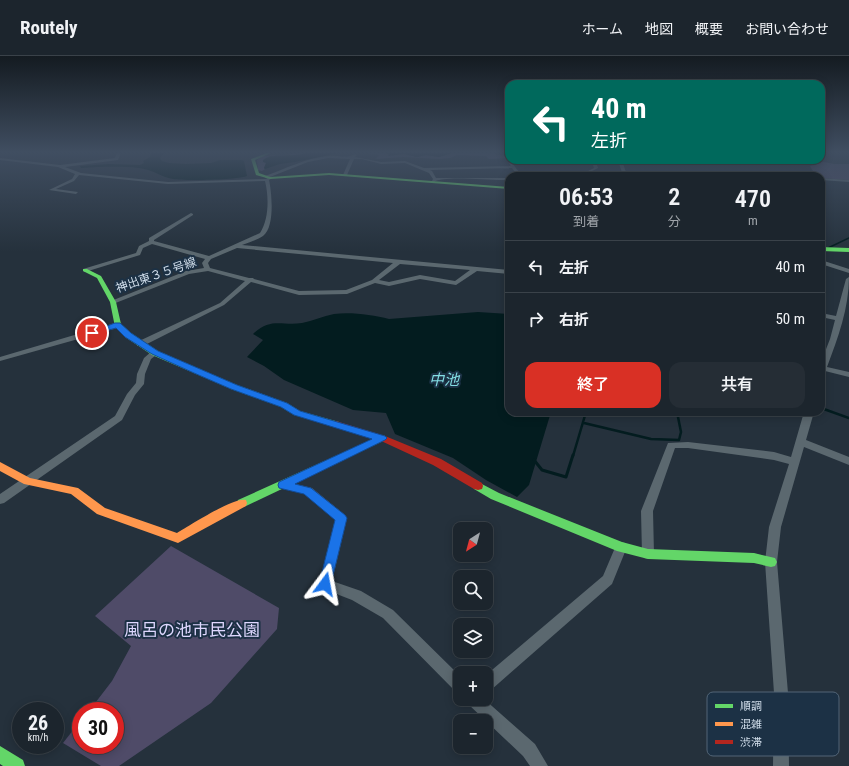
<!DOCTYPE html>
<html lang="ja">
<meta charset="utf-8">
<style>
:root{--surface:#1c252d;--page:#252d35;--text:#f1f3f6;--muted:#a0a5aa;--line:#3a4249;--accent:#d93025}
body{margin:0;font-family:"Roboto Condensed","Noto Sans JP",sans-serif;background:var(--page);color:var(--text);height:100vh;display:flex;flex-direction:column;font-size:15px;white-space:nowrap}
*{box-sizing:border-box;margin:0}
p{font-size:13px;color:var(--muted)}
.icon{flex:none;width:22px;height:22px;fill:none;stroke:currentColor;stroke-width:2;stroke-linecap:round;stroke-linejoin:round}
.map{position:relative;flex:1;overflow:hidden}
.sheet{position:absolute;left:505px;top:116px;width:320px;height:244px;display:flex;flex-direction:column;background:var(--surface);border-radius:12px;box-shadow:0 2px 10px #0003,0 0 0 1px var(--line)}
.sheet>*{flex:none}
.banner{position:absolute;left:505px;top:24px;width:320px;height:84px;border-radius:12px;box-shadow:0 2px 10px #0003,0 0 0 1px var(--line);background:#00695c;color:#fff;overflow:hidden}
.needle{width:26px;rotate:216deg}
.buttons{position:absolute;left:453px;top:466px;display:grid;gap:8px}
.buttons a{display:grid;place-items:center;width:40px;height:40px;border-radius:8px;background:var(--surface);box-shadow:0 2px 10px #0003,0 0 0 1px var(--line);font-size:20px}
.speed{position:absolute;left:12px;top:646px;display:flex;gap:8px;font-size:20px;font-weight:700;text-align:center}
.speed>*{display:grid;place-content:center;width:52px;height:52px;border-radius:50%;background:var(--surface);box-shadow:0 2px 10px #0003,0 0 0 1px var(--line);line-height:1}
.speed small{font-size:10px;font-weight:400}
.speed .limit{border:6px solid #d22;background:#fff;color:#111}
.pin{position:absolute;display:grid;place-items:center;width:34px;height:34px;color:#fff;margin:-17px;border:2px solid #fff;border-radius:50%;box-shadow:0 1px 4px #0007}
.me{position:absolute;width:44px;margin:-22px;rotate:13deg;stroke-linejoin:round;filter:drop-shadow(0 0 3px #0008)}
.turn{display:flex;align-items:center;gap:14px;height:84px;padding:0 20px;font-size:18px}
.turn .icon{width:52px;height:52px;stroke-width:2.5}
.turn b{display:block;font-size:28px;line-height:34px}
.eta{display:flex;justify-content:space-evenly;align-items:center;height:68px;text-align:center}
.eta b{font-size:24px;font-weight:600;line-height:28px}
.primary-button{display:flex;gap:8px;margin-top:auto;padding:8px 20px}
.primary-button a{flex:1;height:46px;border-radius:12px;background:var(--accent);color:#fff;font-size:16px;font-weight:600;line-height:46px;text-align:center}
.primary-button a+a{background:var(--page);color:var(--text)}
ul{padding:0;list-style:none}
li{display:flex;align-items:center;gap:12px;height:52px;padding:0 20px;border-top:1px solid var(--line)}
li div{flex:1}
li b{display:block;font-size:15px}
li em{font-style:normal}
header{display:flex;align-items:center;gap:24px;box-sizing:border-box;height:56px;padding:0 20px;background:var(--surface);border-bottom:1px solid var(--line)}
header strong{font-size:19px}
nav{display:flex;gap:22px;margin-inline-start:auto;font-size:14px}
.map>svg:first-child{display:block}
</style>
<header>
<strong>Routely</strong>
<nav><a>ホーム</a><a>地図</a><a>概要</a><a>お問い合わせ</a></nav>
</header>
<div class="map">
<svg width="849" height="710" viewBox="0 0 849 710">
<rect width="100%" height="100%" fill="#25313c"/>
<path fill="#4f4b68" d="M306,97L290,100H269L264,112L265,113L262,115L258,114L257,104L263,100Z
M368,97H385L389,99L404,98L417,101L426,99L439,101L452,97H490L505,100L509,98V102L489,103L486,100L457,99L450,102L439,103L403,101L376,103L379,99Z
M820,105L834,108H849V124L821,122V120L814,117L810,110L818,108L817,106Z
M171,490L279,552L277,573L211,647L119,710H101L63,687L81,664V689H115V655H89L112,625L131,590L95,560Z"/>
<path fill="#031c1f" d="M151,97H164L160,102L162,105L169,107L186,108L211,107L220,104H242L244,105L247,120C237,124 184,125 173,123C161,121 154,114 139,112C120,110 100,111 81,112L80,110L109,108L140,109L144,107L143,105L150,101Z
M306,97H338L295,106L280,108L265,113L264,112L266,107L263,106V104C273,96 293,102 306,97Z
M385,97H452L439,101L426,99L417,101L404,98L388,100L389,98Z
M478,256L509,258V356H551L529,429L517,441L486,424L453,402L395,378L386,357L353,354L284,324L264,310L247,301L263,284L253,278C271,261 281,270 302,267C313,265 323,260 334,258C352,256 373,259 389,263Z"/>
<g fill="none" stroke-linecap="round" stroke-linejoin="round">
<path stroke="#031c1f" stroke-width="1.5" d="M828,192L849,182"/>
<path stroke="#031c1f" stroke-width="2.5" d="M821,352L849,362
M584,367L651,383L679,384L681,376L677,356
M573,400L586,356"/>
<path stroke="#031c1f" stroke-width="3" d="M534,404L542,414L566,421L573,399"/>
<path fill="#5b686f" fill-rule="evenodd" d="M117,97H121L118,104L65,111L81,117L168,126L266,123L267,122H265V120C285,113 306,102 328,100C337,99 347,103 355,98L357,99L355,101L381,106L405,105L424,112L511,110L507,104L509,103L519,116L509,121L508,119L515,116L512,112L430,114L432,115L436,122H506L507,124C492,125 444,119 434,126L432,125L433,123L429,117L405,107L381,108L362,103H354L347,119L345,120L343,119L350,103L328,102L308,106L270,121L272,122L269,124C272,137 275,171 263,180C257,184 249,186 242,189L509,214V218L477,215L456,229L420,223L389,230L375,227L347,238L299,239L251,226L224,249L143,290H137V286L220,247L245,225L208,215L189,218L113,248L110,246L111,245L186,215L204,212L202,207L205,203L152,188L143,192L140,199L85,216L83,215V213L136,197L139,190L149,185V182L191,157L193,158V159L154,184V185L209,200L260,177C269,163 269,141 265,125L168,128L79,119L74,125L56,133L78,136L76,138L49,134L72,123L75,118L58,111L0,104V102L60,109L115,102ZM237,192L393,207L372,224L346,234L299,235L254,223L253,222H249L210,212L208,207L211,203ZM400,208L470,214L455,225L420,219L389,226L379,224Z
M595,104H599L597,109L598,112L592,115L596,120H592L588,115L594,112L593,109Z
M619,104H624L622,105L627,119L635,120H605L623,119L618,105Z
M687,119H708L710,120H685Z
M821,122L849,124V126L821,124Z
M821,204L849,213V217L821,208Z
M849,221C849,252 838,282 827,311L849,316V321L825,315L821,318V306L830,283L835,264L821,261V257L836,260L846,223Z
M115,267H121L122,269L121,271L0,305V301Z
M152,295H158L159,297L151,303L145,318L144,328L135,339L122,364L4,447L0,448V438L115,360L127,338L136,327L137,318L144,302Z
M804,356H814L806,384L849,401V409L804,391L781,471L777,506L788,637L789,710H773L774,637L765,506L769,471L789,408L774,404L688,392H675L653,455L654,498L652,502L648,503L644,502L642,498L641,455L668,387L688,386L774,396L791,401Z
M283,425L312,432L345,459L347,462L332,525L361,535L393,554L460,620V637L455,635L383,562L352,544L321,532L319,528L335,464L305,438L279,432L278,429L279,426Z
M621,486L625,487L627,491L612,528L491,634L486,636V619L603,520L617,487Z
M466,643H484L535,688L548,710H530L523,700L468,648Z"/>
<path fill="#63d668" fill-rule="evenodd" d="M267,97H271L255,104L259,117L270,121L329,117L509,131V133L329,119L270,123L256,119L251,103Z
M821,191L849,192V196L821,195Z
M83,213H87L101,220L116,246L121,268L131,277L158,295L237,329L287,347L300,355L339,366L341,368L336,371L294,359L281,351L231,333L152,299L125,281L115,271L110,246L97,222L83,215Z
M382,379L385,380L387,382L385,384L246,450L242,451L238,450L237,447L238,444Z
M478,426L499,437L622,486L648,493L754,497L775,502L777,506L775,510L771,511L754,507L648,503L617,495L491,443L474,433L473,430L474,427Z
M0,690L23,704L25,710H3L0,708Z"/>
<path fill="#ff974d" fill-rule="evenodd" d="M0,406L30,422L78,432L105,452L177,477C189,470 235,440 246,444L247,447L246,450L178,487L97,458L71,438L24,428L0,415Z"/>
<path fill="#b3261e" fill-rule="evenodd" d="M336,365L385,380L441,403L482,427L483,430L482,433L478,434L474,433L433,409L379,384L333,370L331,368L333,366Z"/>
</g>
<linearGradient id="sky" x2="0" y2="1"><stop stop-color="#141b21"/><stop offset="0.49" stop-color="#404e61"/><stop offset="1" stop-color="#404e61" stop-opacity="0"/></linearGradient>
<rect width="849" height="196" fill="url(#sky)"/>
<path fill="#1a73e8" stroke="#114b97" d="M115,267H120L131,277L158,295L200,313L237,329L287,347L300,355L385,380L387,382L385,384L295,428L311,432L345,459L347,462L330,532L325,534L321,532L319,528L335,464L304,438L279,432L278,429L279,426L372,383L294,359L281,351L231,333L194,317L152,298L125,281L116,272L92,279L88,277Z"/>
<g text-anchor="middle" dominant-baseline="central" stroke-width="4" stroke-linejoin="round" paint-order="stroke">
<g font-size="12" fill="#d1deeb" stroke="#1c3145">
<text transform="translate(156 219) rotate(-19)">神出東３５号線</text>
</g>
<g font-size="15" font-style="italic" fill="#83dde3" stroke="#1c3145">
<text x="444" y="324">中池</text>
</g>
<g font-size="17" fill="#ded7fe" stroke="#1c3145">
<text x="192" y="574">風呂の池市民公園</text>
</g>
</g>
<rect x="707" y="636" width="132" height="64" rx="6" fill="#1c3145" stroke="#526577" stroke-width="1"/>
<rect x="715" y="648" width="18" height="4" fill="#63d668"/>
<rect x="715" y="666" width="18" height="4" fill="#ff974d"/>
<rect x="715" y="684" width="18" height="4" fill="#b3261e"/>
<g font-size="11" fill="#d1deeb">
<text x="740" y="654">順調</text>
<text x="740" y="672">混雑</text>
<text x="740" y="690">渋滞</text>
</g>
</svg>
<div class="buttons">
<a><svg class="needle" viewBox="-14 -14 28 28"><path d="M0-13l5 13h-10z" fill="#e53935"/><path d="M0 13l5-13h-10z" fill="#a0a5aa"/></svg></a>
<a><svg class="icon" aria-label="search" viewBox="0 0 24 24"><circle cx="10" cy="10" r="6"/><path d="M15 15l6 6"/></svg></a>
<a><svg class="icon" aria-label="layers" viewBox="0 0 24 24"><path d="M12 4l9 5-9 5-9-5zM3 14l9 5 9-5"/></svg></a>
<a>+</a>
<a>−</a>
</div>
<div class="speed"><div>26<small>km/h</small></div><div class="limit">30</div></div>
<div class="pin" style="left:92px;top:277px;background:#d93025"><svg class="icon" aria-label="arrive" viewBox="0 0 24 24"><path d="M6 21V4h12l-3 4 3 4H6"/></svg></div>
<svg class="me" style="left:325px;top:528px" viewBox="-20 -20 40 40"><path d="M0-17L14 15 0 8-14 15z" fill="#1a73e8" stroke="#fff" stroke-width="4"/></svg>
<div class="banner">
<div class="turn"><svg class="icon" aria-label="left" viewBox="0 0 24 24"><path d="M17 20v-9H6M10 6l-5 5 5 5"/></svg><div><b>40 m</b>左折</div></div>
</div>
<section class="sheet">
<div class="eta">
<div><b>06:53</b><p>到着</p></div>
<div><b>2</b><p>分</p></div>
<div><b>470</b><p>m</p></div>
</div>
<ul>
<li><svg class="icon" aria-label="left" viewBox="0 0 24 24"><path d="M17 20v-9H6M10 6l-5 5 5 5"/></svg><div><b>左折</b></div><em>40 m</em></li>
<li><svg class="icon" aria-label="right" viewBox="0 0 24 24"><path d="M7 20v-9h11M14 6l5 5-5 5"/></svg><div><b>右折</b></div><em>50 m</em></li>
</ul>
<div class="primary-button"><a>終了</a><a>共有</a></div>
</section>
</div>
